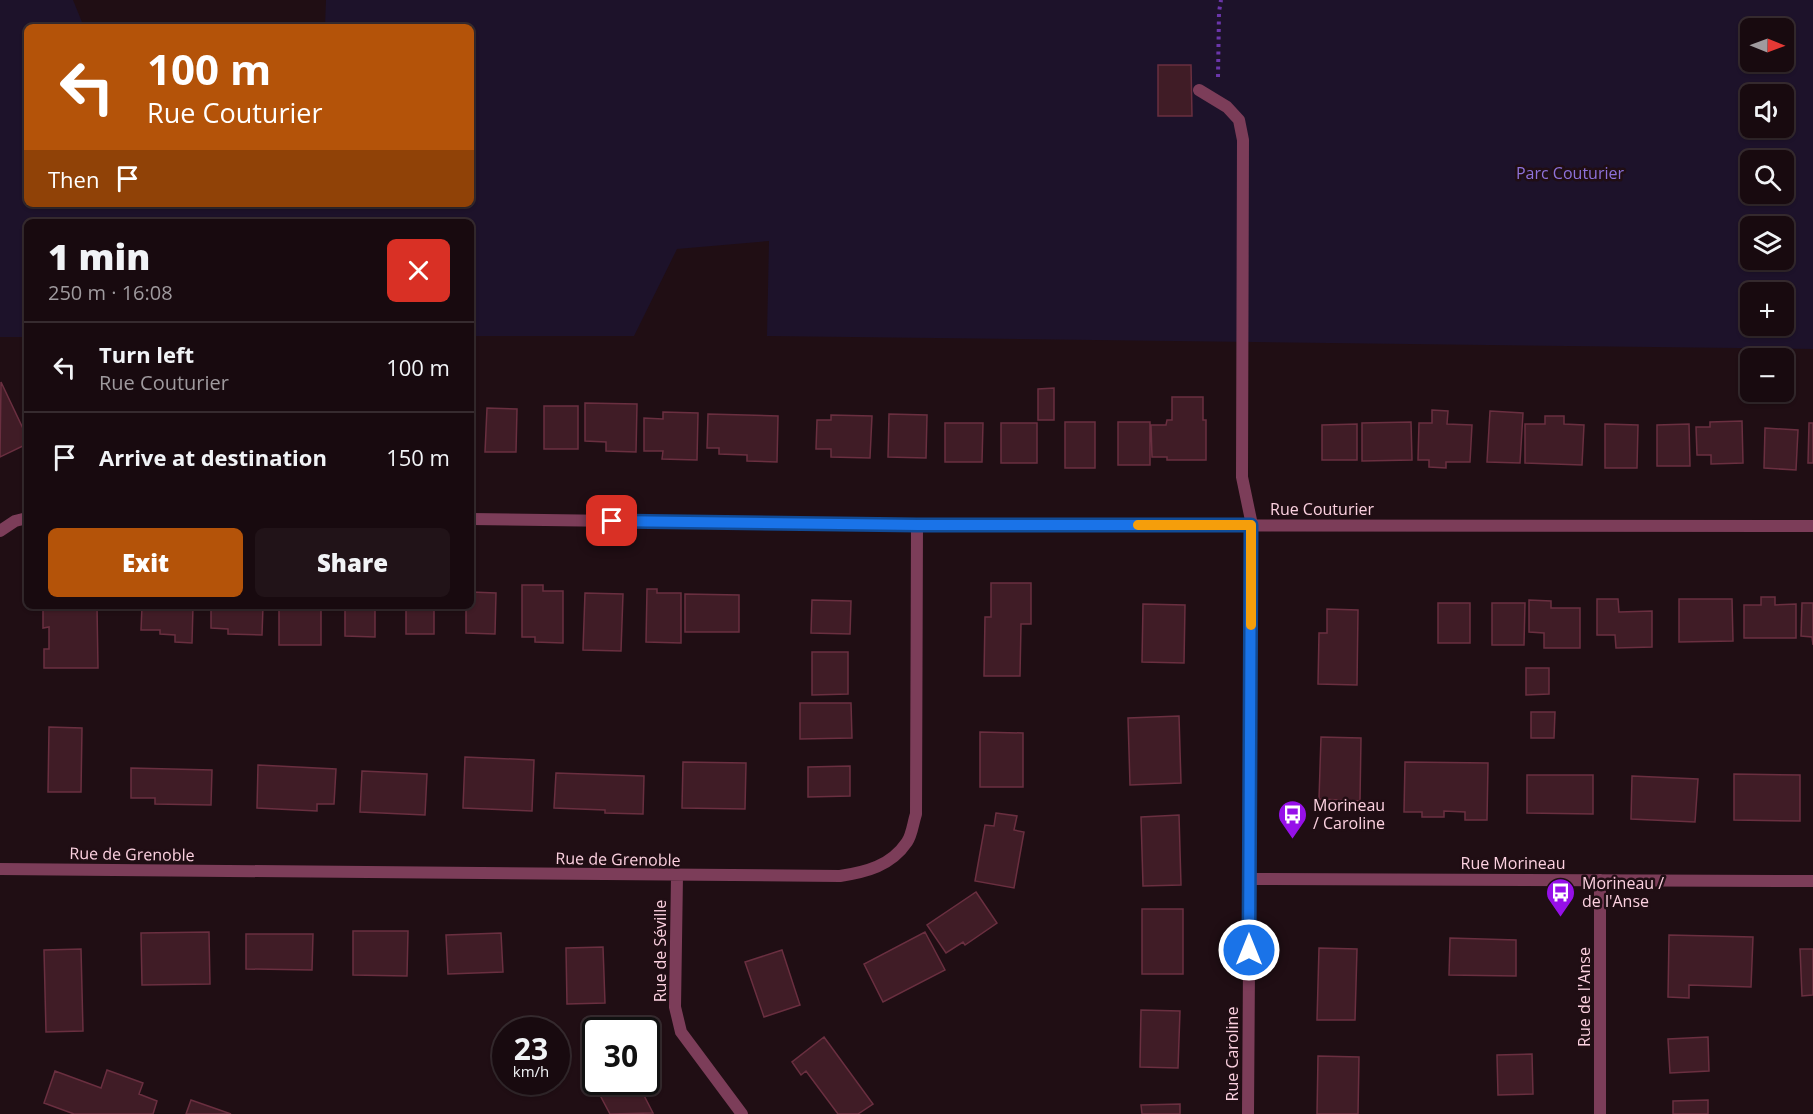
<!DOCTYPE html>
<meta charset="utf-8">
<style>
:root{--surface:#180a0f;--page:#211318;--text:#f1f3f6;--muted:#9f9a9e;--line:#362b2f;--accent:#b45309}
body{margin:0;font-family:"Open Sans",sans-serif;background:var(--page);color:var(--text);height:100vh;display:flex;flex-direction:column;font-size:22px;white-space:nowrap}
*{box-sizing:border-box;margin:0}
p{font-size:20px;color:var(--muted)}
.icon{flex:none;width:33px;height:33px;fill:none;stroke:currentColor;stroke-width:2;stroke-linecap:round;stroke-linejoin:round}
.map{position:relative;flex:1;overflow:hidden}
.drawer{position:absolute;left:24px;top:219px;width:450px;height:390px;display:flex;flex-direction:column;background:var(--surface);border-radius:9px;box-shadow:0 2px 4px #0004,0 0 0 2px var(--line)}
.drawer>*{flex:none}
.top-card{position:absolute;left:24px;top:24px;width:450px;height:183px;border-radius:9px;box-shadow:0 2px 4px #0004,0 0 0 2px var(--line);background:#b45309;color:#fff;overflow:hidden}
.needle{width:39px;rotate:91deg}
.buttons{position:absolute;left:1740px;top:18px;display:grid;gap:12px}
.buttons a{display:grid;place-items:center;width:54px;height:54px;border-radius:9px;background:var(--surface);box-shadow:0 2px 4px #0004,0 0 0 2px var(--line);font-size:30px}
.speed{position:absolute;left:492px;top:1017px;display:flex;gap:12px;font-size:30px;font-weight:700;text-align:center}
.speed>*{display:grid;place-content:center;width:78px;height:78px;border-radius:50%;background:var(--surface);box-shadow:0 2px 4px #0004,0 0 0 2px var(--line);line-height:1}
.speed small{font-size:15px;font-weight:400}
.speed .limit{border:3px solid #111;border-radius:9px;background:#fff;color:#111}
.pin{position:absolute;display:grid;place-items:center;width:51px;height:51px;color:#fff;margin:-26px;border-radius:12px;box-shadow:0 3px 9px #0006}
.me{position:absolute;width:66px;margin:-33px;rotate:0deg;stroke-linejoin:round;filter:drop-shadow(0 0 4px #0008)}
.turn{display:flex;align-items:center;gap:21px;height:126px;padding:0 24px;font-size:27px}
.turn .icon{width:78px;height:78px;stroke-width:2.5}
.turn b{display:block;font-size:42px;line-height:51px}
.then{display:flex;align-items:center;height:57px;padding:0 24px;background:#0003;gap:12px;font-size:22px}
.round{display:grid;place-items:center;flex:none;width:63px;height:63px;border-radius:9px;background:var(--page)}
.headline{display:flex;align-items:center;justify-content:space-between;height:102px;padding:0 24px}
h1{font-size:36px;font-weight:800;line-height:45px}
.primary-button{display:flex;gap:12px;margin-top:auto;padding:12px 24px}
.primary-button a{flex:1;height:69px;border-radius:9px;background:var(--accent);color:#fff;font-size:24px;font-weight:800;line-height:69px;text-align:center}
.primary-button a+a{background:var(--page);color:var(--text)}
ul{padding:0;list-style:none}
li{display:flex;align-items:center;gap:18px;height:90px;padding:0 24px;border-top:2px solid var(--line)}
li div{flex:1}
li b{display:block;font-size:22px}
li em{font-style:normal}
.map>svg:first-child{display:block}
</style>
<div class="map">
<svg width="1813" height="1114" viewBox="0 0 1813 1114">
<rect width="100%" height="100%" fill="#200e14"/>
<path fill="#1d122a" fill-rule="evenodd" d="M0,0H73L84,27H27V204H471V27H325L326,0H1813V349L767,336L769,241L677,249L634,336H471V222H27V337H0ZM1750,28H1784V62H1750ZM1750,94H1784V128H1750ZM1750,160H1784V194H1750ZM1750,226H1784V260H1750ZM1750,292H1784V326H1750Z"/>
<path fill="#401c26" stroke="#6a2f40" stroke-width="1.5" d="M1158,65H1191L1192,116H1158Z
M1,382L27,437V444L0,457Z
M1054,388V420H1038V389Z
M1172,397H1203V420H1206V460H1167V457H1152L1151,425H1166L1167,420H1172Z
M585,403L637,404L636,452L606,451V442L585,441Z
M544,406H578V449H544Z
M487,408L517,409L516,452H485Z
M1432,410L1448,411L1447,424L1472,425L1470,462H1446V468L1429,467V460H1418L1419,423H1432Z
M1490,411L1523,413L1520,463L1487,462Z
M663,412L698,413L697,460L662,459L663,451H644V418L663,419Z
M708,414L778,416L777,462L747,461V455L719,454V448H707Z
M889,414L927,415L926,458L888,457Z
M831,415L872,416L870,458L831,457V449H816L817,420H831Z
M1545,416H1564V424L1584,425L1582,465L1525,463V424H1545Z
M1742,421L1743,463L1711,464V455H1697L1696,427H1710V422Z
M1065,422H1095V468H1065Z
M1118,422H1150V465H1118Z
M1411,422L1412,460L1362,461V423Z
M945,423H983L982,462H945Z
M1001,423H1037V463H1001Z
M1809,423H1813V463H1808Z
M1357,424V460H1322V425Z
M1605,424L1638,425L1637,468H1605Z
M1689,424L1690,466H1657V425Z
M1765,428L1798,430L1796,470L1764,468Z
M991,583H1031V624H1021L1020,676H984L985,617H991Z
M522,585H543V591H563V643L535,642V637H522Z
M647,589H657V593H681V643L646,642Z
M471,592L496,593L495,634L466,633V606H471Z
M585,593L623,594L621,651L583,650Z
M685,594L739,595V632H685Z
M1761,597H1775V605L1796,604V638H1744V605H1761Z
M1597,599H1618L1619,612L1652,611V647L1616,648L1615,635H1597Z
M1679,599H1732L1733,641L1679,642Z
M812,600L851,601L850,634L811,633Z
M1529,600L1551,601V608H1580V648H1544V633L1529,632Z
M1438,603H1470V643H1438Z
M1492,603H1525L1524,645H1492Z
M1802,603H1813V645L1812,637L1801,636Z
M1143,604L1185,605L1184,663L1142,662Z
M43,606H97L98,668H44V649H49V627L43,628Z
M142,606H193L192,643L175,642V635L160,634V630H141Z
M211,606H263L262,635L228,634V629L211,628Z
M279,606H321V645H279Z
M345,606H375V637L345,636Z
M406,606H434V634H406Z
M1327,609L1358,610L1357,685L1318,684L1319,633H1327Z
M812,652H848V694L812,695Z
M1526,668H1549V694L1526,695Z
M800,703H851L852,738L800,739Z
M1531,712H1555L1554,738H1531Z
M1179,716L1181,783L1130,785L1128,718Z
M49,727L82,728L81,792H48Z
M980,732L1023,733V787H980Z
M1321,737L1361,738L1360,801L1319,799Z
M465,757L534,760L532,811L463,808Z
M683,762L746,763L745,809L682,808Z
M1405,762L1488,763L1487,820H1465V812L1444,811V817H1422V812H1404Z
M258,765L336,769L334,804H317V811L257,808Z
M850,766V796L808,797V767Z
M131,768L212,770L211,805L155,804V798H131Z
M362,771L427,774L425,815L360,812Z
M556,773L644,776L643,814L605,813V810L554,808Z
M1734,774L1800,775V821L1734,820Z
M1527,775H1593V814L1527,813Z
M1632,776L1698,779L1695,822L1631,819Z
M996,813L1017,816L1014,830L1024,832L1014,888L975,881L985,825L994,826Z
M1179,815L1181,885L1143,886L1141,817Z
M976,892L997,923L965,945L963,942L946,953L927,925Z
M1142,909H1183V974H1142Z
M353,931H408L407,976L353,975Z
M209,932L210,984L142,985L141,933Z
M925,932L945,970L883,1002L864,964Z
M501,933L503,972L448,974L446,935Z
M246,934H313L312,970L246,969Z
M1669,935L1753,937L1751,987L1689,985V998L1668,997Z
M1450,938L1516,940V976L1449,975Z
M603,947L605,1003L567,1004L566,948Z
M1319,948L1357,949L1355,1020H1317Z
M81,949L83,1031L46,1032L44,950Z
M1800,949H1813V995L1802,996Z
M782,950L800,1005L764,1017L745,962Z
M1141,1010L1180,1011L1178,1068L1140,1067Z
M824,1037L873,1104L858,1114H838L806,1071L801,1075L792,1062Z
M1708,1037L1709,1071L1670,1073L1668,1039Z
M1532,1054L1533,1094L1498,1095L1497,1055Z
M1318,1056L1359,1057L1358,1114H1317Z
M596,1059V1082H637L653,1113L610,1114L584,1065Z
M107,1070L143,1083L139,1094L157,1101L153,1114H74L44,1103L55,1071L101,1088Z
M191,1100L231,1114H186Z
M1708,1100V1114H1673V1101Z
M1180,1104V1114H1142L1141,1105Z"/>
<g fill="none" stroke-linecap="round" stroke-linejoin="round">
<path stroke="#6b36aa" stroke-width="4" stroke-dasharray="3 4.5" stroke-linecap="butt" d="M1218,77L1219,12L1221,0"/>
<path stroke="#7c3d59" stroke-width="12" d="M1199,90L1227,107L1239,120L1243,140L1242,477L1252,525"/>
<path stroke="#7c3d59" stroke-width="12" d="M471,519L917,525L1813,526
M0,531L15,521L27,518
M0,869L840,876C866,872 891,866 907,842C912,835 913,823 916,814L917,525
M677,876L675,1007L681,1032L742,1114
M1249,879L1813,881
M1248,1114L1252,525
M1600,1114V880"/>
</g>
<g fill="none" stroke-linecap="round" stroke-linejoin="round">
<defs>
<path id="route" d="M612,521L917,525H1251L1249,950"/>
</defs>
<use href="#route" stroke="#114b97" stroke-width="15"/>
<use href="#route" stroke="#1a73e8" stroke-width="10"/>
<path stroke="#f59e0b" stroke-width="10" d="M1138,525H1251V625"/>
</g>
<defs>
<symbol id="bus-pin" viewBox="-11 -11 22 30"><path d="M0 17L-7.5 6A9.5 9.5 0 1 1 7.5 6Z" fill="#9610e9" stroke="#200e14"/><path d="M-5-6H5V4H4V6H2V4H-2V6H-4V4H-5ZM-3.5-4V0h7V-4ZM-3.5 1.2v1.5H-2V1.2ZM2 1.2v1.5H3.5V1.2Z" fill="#fff"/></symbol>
</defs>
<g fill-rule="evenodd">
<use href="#bus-pin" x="1276" y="798" width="33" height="45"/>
<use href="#bus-pin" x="1544" y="876" width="33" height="45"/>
</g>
<g text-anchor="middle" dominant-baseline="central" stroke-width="5" stroke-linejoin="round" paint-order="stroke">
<g font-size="16" fill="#8e72db" stroke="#200e14">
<text x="1570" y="173">Parc Couturier</text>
</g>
<g font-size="16" fill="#fcd1e0" stroke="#200e14">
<text x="1322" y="509">Rue Couturier</text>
<text transform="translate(132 854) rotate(1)">Rue de Grenoble</text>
<text transform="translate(618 859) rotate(1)">Rue de Grenoble</text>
<text x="1513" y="863">Rue Morineau</text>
<text transform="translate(660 951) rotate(-90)">Rue de Séville</text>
<text transform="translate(1584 997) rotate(-90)">Rue de l'Anse</text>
<text transform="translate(1232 1054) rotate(-90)">Rue Caroline</text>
</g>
<g font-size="16" fill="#fcd1e0" stroke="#200e14" text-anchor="start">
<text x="1313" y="805">Morineau<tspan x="1313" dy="18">/ Caroline</tspan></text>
<text x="1582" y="883">Morineau /<tspan x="1582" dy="18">de l'Anse</tspan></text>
</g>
</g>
</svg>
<div class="buttons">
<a><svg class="needle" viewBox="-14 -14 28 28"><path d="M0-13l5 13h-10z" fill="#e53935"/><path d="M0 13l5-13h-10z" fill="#9f9a9e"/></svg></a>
<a><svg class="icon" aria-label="sound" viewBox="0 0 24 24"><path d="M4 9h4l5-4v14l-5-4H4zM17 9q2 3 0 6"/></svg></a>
<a><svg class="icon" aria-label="search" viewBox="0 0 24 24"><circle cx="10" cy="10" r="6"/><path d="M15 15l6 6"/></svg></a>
<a><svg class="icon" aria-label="layers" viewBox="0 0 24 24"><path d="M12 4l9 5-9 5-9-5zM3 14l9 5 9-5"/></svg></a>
<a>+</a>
<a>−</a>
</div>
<div class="speed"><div>23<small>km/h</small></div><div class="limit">30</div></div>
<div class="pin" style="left:612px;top:521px;background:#d93025"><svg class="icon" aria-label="arrive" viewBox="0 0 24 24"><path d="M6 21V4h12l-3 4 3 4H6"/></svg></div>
<svg class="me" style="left:1249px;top:950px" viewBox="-20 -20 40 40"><circle r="17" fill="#1a73e8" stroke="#fff" stroke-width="3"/><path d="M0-11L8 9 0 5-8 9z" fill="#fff"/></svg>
<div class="top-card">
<div class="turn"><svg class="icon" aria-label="left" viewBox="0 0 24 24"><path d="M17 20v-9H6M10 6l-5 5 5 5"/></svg><div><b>100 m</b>Rue Couturier</div></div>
<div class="then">Then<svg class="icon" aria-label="arrive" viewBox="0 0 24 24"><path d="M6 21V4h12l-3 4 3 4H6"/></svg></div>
</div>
<section class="drawer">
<div class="headline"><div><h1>1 min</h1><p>250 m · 16:08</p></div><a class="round" style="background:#d93025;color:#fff"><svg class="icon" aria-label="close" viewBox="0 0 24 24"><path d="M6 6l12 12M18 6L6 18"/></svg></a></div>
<ul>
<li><svg class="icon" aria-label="left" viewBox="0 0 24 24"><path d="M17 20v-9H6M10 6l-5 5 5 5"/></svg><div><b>Turn left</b><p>Rue Couturier</p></div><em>100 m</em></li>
<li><svg class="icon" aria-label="arrive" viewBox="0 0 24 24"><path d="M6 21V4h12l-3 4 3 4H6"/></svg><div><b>Arrive at destination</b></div><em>150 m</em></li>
</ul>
<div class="primary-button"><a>Exit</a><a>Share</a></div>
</section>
</div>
